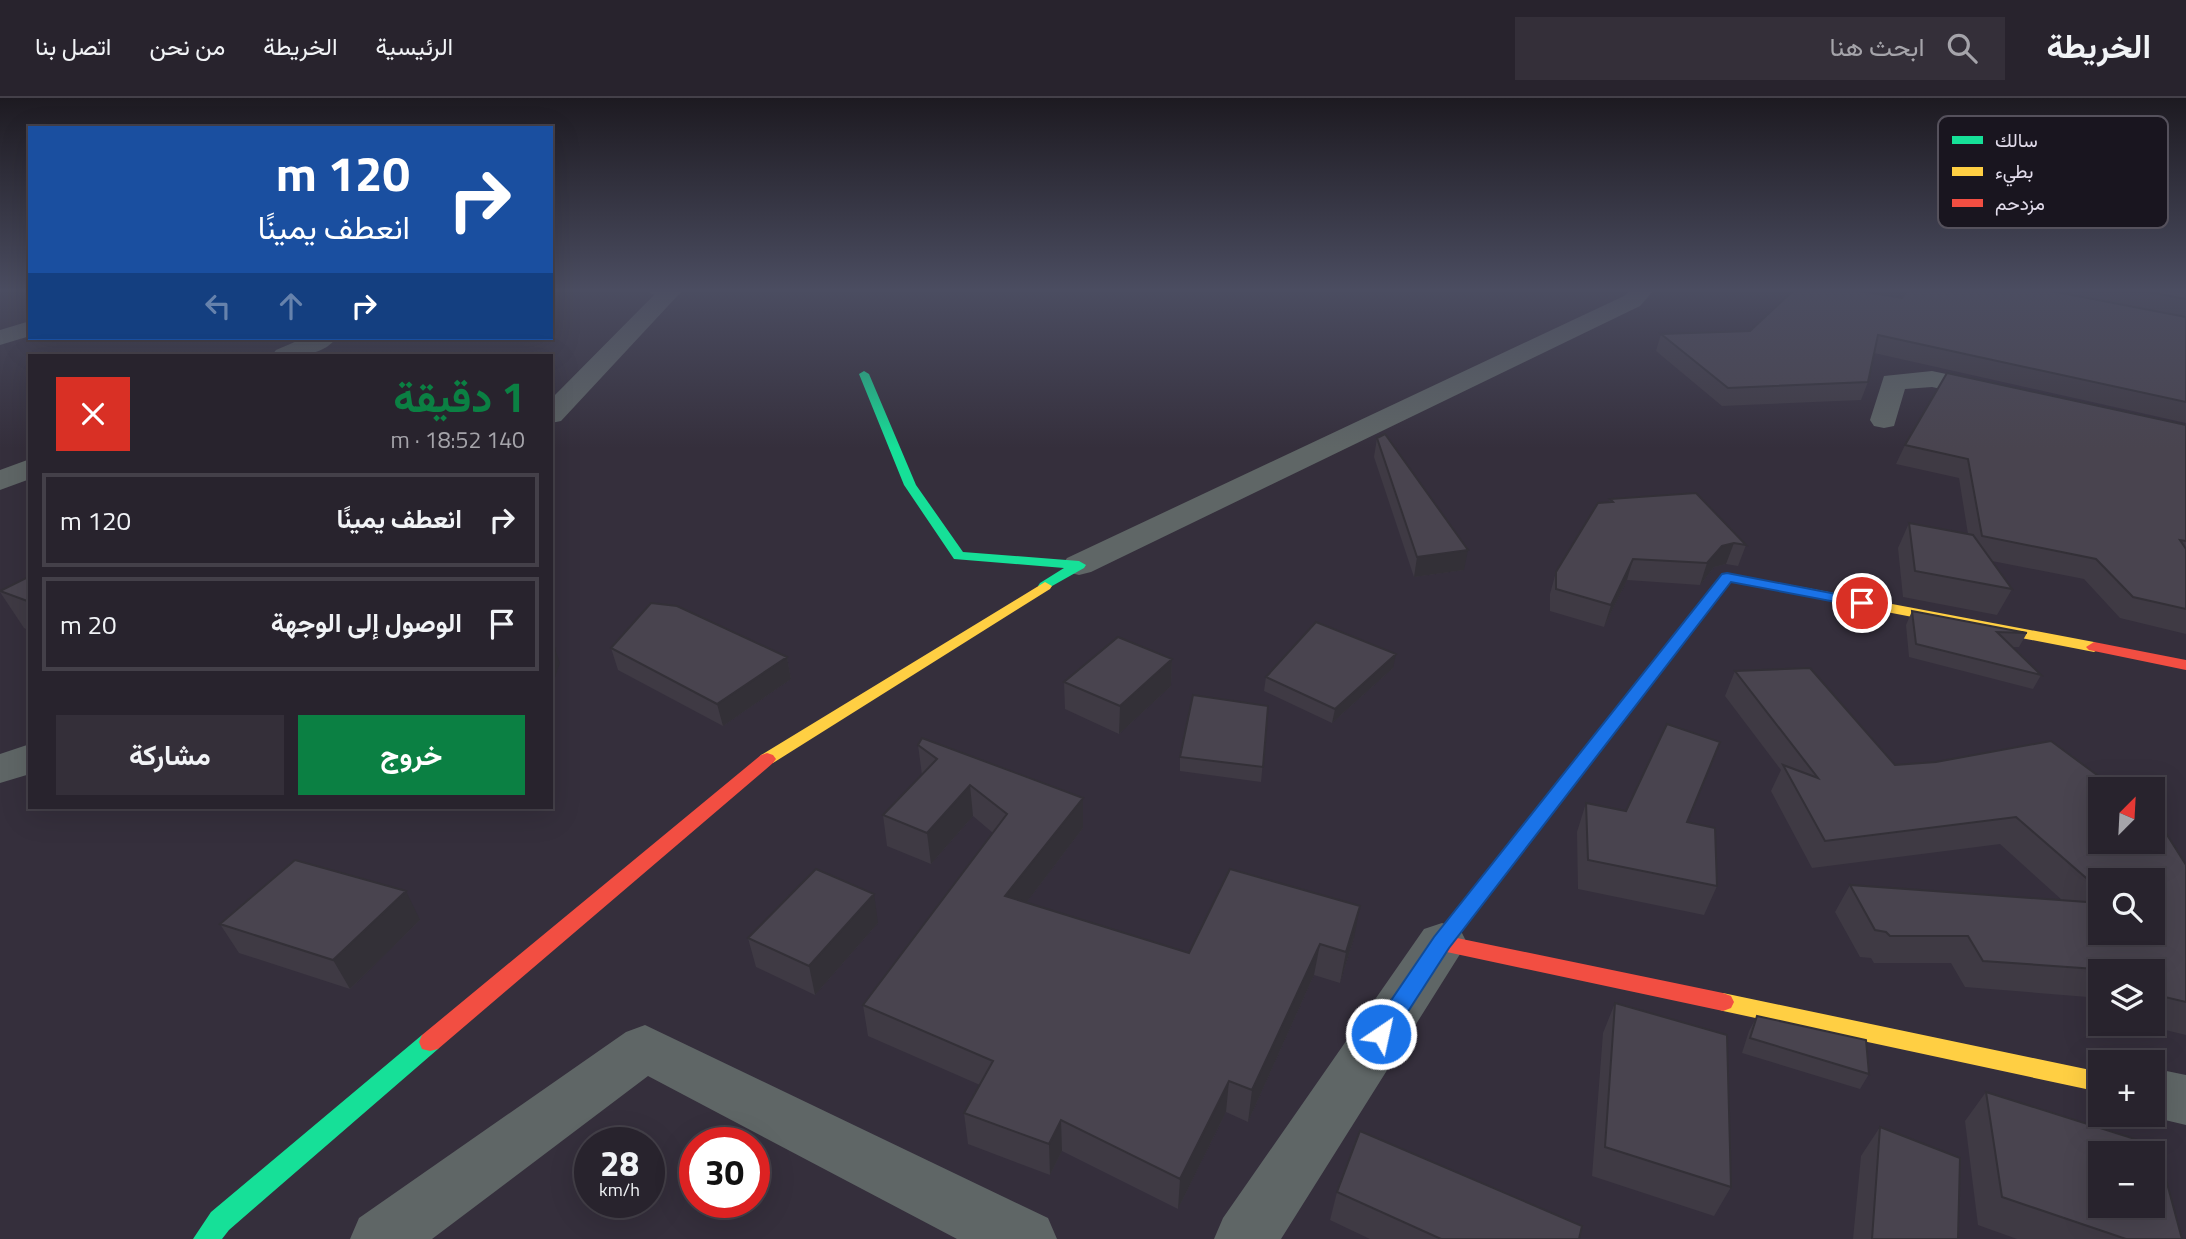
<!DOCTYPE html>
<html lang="ar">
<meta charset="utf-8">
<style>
:root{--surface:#28232d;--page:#342f39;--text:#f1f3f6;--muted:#a5a4aa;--line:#444049;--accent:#0b8043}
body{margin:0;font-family:"Titillium Web",Vazirmatn,sans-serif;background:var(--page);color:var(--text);direction:rtl;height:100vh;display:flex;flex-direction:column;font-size:26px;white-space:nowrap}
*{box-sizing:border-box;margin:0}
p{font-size:23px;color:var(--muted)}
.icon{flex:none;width:38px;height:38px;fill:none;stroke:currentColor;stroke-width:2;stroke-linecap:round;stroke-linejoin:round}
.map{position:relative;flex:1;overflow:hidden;direction:ltr}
.drawer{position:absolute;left:28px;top:256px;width:525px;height:455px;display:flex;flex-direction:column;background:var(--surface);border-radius:0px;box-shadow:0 7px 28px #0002,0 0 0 2px var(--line);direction:rtl}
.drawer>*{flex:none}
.top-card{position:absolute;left:28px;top:28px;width:525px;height:214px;border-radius:0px;box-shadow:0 7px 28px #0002,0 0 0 2px var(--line);direction:rtl;background:#1a4fa0;color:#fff;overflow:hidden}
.needle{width:46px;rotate:24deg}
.controls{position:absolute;left:2088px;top:679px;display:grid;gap:14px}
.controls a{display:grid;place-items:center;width:77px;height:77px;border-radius:0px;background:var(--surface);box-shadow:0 7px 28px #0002,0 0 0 2px var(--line);font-size:35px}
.speed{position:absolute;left:574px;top:1029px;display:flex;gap:14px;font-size:35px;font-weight:700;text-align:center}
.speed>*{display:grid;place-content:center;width:91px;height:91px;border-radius:50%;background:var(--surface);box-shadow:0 7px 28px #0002,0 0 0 2px var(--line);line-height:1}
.speed small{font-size:18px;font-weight:400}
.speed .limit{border:10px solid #d22;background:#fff;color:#111}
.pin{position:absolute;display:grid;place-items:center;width:60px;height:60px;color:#fff;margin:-30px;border:4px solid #fff;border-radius:50%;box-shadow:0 2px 7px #0007}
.me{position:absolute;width:77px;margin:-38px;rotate:34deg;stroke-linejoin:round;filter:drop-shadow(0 0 5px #0008)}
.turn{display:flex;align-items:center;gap:24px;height:147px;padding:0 28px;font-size:32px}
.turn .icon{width:91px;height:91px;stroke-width:2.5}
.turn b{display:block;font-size:49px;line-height:60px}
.lanes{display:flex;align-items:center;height:66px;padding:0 28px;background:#0003;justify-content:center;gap:35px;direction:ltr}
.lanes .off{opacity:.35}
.round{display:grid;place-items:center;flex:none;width:74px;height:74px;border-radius:0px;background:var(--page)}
.overview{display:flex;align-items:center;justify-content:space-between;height:119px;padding:0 28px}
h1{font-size:42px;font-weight:700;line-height:52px;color:var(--accent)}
.primary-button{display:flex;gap:14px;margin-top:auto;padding:14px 28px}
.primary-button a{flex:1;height:80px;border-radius:0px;background:var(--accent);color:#fff;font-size:28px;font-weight:700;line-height:80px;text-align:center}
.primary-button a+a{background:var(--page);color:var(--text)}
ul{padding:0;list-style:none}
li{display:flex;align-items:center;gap:21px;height:94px;margin:0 14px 10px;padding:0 14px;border:4px solid var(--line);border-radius:0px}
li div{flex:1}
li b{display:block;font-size:26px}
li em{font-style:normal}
header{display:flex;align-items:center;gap:42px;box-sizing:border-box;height:98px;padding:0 35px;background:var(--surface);border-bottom:2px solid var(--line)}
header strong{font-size:33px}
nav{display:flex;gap:38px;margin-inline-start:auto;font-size:24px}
.search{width:490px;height:63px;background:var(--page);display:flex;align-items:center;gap:18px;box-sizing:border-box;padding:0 24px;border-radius:0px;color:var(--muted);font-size:26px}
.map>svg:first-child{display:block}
</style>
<header>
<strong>الخريطة</strong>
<div class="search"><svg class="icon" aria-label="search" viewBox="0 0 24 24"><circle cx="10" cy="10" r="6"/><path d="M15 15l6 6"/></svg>ابحث هنا</div>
<nav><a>الرئيسية</a><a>الخريطة</a><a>من نحن</a><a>اتصل بنا</a></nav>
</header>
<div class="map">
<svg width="2186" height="1141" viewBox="0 0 2186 1141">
<rect width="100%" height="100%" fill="#352f3c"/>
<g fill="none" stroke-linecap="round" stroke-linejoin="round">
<path fill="#5f6666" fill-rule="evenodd" d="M644,191H679L681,194L561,323L551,325V301L654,197Z
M1632,191H1655L1640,208L1091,474L1079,477L1067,474L1062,467L1067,460L1624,198Z
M30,223V238L0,247V232Z
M304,240H336C323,259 293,258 272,257L276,252Z
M1932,273L2003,288L2006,294L2003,300L1993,302L1932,289L1905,291L1894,328L1884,330L1874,328L1870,322L1884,278Z
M30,361V381L0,392V372Z
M30,646V676L0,685V656Z
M1442,825L1460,831L1467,845L1281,1141H1214L1223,1120L1424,831Z
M645,927L1048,1120L1057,1141H957L648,978L432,1141H350L359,1120L626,934Z
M2152,970L2186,977V1027L2144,1017H2152Z"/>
<path fill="#16e098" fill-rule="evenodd" d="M864,273L869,276L916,387L963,454L1079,463L1086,467L1084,470L1045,492L1038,488L1040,485L1064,470L954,461L904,387L859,276Z
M430,935L438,937L441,944L438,951L229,1132L222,1141H193L211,1114L422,937Z"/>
<path fill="#ffcf43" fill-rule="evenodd" d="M1727,475L2094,544L2102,549L2094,554L1731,484L1648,592H1636L1634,589L1636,586L1722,476Z
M1045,484L1052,488L1050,491L773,665H761L758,661L761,657Z
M1723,895L2100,974V994L1723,913L1715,910L1712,904L1715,898Z"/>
<path fill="#f24e42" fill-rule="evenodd" d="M2094,544L2186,562V572L2089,552L2086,549Z
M1642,584L1648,586L1650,589L1648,592L1457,840L1723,895L1731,898L1734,904L1731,910L1723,913L1442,853L1435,851L1432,845L1636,586Z
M767,655L773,657L776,661L773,665L438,951L430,953L422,951L419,944L422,937L761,657Z"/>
</g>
<path fill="#3f3a44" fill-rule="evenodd" d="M2046,191H2186V325L1874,255L1868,284L1861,302L1722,308L1656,253L1661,236L1750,233L1902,200L2148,212Z
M2186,327V536L2120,520L2084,481L1992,463L2012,491L1997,517L1903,499L1898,450L1909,425L1968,436L1959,380L1896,366L1905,347Z
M1377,340L1464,472L1414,479L1374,359Z
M1610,401L1746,447L1738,468L1726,466L1714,469L1700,487L1627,482L1604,529L1550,513V496L1556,474L1609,405Z
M30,478V533L24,530L0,494V493Z
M1912,513L2027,535L2019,549H2012L2041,577L2033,591L1909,559L1906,527Z
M611,550L787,559L791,581L723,628L618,572Z
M1172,561L1171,588L1119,636L1065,611L1064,584Z
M1393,570L1332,625L1264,593L1266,579Z
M1735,573L1895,667L2186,767V937L2141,926H2152V873H2100V900L1965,889L1951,865H1874L1871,860L1860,859L1835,814L1850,787L2062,802L2000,746L1812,770L1771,693L1781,672L1725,598ZM2100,782L2152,835H2100Z
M1268,608L1261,684L1180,673V659Z
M918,647L1083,730L1026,805L1189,855L1354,840L1340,885L1314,877L1248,1024L1226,1014L1178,1111L1062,1053L1050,1077L968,1046L964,1015L980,987L868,938L863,907L993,735L973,718L931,766L887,748L883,717L922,677Z
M1586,705L1687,724L1717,788L1704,817L1578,791L1577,734Z
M420,822L350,891L239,855L220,826Z
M878,825L815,897L756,869L748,840Z
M1615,905L1731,1089L1714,1118L1592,1078L1603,935Z
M1757,918L1869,976L1860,991L1742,955L1749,933Z
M1986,994L2182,1141H2017L1978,1127L1965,1023Z
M1880,1029L1958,1141H1853L1861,1058Z
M1337,1094L1579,1141H1370L1330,1122Z"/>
<path fill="#333037" d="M1734,445L1726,466L1714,469L1700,487L1707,465L1722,448Z
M1468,452L1464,472L1414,479L1417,459Z
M1633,461L1627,482L1604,529L1611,507Z
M555,551L560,565L551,590V563Z
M1396,556L1393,570L1332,625L1335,611Z
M787,559L791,581L723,628L717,606Z
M1172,561L1171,588L1119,636L1120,608Z
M970,687L973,718L931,766L927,735Z
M1083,700V730L1007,830L1005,798Z
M406,793L420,822L350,891L333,862Z
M874,796L878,825L815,897L809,868Z
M1360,808L1354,840L1340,885L1346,854Z
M1320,846L1314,877L1248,1024L1252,992Z
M1229,983L1226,1014L1178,1111L1180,1081Z
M1061,1022L1062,1053L1050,1077L1049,1046Z"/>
<path fill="#49444f" stroke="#333037" stroke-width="2" fill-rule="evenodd" d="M1795,191H1849L1902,200L1908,191H2041L2186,219V304L1878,237L1868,284L1728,290L1661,236L1750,233Z
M2133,191H2186V201Z
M1947,275L2186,327V443L2180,442L2186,451V511L2133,499L2096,461L1982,438L1968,361L1905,347Z
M1385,336L1468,452L1417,459L1377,340Z
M1696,395L1746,447L1734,445L1722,448L1707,465L1633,461L1611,507L1556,491V474L1598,405L1613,404L1610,401Z
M1909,425L1973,437L2012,491L1915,473Z
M30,478V504L0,493Z
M651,505L677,508L787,559L717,606L611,550Z
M1912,513L2027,535L1997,534L2041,577L1916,546Z
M1316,524L1396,556L1335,611L1266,579Z
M1118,539L1172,561L1120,608L1064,584Z
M555,551L551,563V552Z
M1810,570L1895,667L1936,664L2051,643L2116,691H2100V744H2152V718L2157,721L2186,767V904L2152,896V873H2124L1983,863L1968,838H1890L1886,834L1875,832L1850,787L2100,805V835H2152V782H2100V792L2016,719L1825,743L1783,667L1818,680L1735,573Z
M1193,597L1268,608L1263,669L1180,659Z
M1667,626L1720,644L1687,724L1715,730L1717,788L1588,762L1586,705L1626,713Z
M922,640L1083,700L1005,798L1189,855L1230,771L1360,808L1346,854L1320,846L1252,992L1229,983L1180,1081L1061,1022L1049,1046L964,1015L993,963L863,907L1007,716L970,687L927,735L883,717L937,661L918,647Z
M295,762L406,793L333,862L220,826Z
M816,771L874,796L809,868L748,840Z
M1615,905L1727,937L1731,1089L1605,1049Z
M1757,918L1866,942L1869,976L1750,940Z
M1986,994L2157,1048L2182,1141H2126L2002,1099ZM2100,1055H2152V1108H2100Z
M1880,1029L1960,1060L1958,1141H1872Z
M1360,1033L1582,1128L1579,1141H1441L1337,1094Z"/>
<linearGradient id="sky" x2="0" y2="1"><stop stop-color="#1d1a21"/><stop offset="0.55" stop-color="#4b4d61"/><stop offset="1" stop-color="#4b4d61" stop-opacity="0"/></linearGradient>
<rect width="2186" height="350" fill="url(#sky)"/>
<path fill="#1a73e8" stroke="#114b97" stroke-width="2" d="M1727,475L1862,501L1870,505L1862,509L1731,484L1449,850L1389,943L1381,945L1373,943L1370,936L1373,929L1434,839L1722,476Z"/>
<rect x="1938" y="18" width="230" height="112" rx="10" fill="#19151f" stroke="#55515c" stroke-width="2"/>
<rect x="1952" y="38" width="31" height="8" fill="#16e098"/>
<rect x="1952" y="69" width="31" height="9" fill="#ffcf43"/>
<rect x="1952" y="101" width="31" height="8" fill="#f24e42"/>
<g font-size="19" fill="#e2dceb">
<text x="1995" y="49">سالك</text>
<text x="1995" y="80">بطيء</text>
<text x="1995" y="112">مزدحم</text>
</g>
</svg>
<div class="controls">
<a><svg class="needle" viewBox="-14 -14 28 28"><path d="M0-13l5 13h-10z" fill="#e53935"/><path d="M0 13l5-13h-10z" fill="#a5a4aa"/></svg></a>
<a><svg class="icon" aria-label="search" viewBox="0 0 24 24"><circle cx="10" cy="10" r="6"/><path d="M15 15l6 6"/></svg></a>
<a><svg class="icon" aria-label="layers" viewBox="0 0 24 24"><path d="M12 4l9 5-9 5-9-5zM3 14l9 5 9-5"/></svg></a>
<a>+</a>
<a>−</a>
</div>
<div class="speed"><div>28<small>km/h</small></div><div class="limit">30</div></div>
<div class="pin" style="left:1862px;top:505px;background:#d93025"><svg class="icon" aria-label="arrive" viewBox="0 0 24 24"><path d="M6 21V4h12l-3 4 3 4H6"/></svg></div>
<svg class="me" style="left:1381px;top:936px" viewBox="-20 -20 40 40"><circle r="17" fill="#1a73e8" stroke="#fff" stroke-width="3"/><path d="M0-11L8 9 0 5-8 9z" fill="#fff"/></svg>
<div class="top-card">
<div class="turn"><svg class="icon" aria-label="right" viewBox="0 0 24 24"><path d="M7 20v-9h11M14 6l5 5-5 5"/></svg><div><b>120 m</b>انعطف يمينًا</div></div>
<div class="lanes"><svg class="icon off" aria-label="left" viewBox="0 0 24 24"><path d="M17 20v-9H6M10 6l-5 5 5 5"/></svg><svg class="icon off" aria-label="ahead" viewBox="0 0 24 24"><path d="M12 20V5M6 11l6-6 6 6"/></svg><svg class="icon" aria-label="right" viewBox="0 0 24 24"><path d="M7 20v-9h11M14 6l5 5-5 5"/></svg></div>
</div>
<section class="drawer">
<div class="overview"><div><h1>1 دقيقة</h1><p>140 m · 18:52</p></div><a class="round" style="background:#d93025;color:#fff"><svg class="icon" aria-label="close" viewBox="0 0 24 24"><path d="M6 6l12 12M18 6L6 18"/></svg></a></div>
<ul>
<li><svg class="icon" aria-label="right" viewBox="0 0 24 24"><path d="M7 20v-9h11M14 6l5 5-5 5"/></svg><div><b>انعطف يمينًا</b></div><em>120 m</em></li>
<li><svg class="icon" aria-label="arrive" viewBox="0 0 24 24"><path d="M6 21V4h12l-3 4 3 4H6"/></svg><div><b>الوصول إلى الوجهة</b></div><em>20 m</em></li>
</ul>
<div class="primary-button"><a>خروج</a><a>مشاركة</a></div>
</section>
</div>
